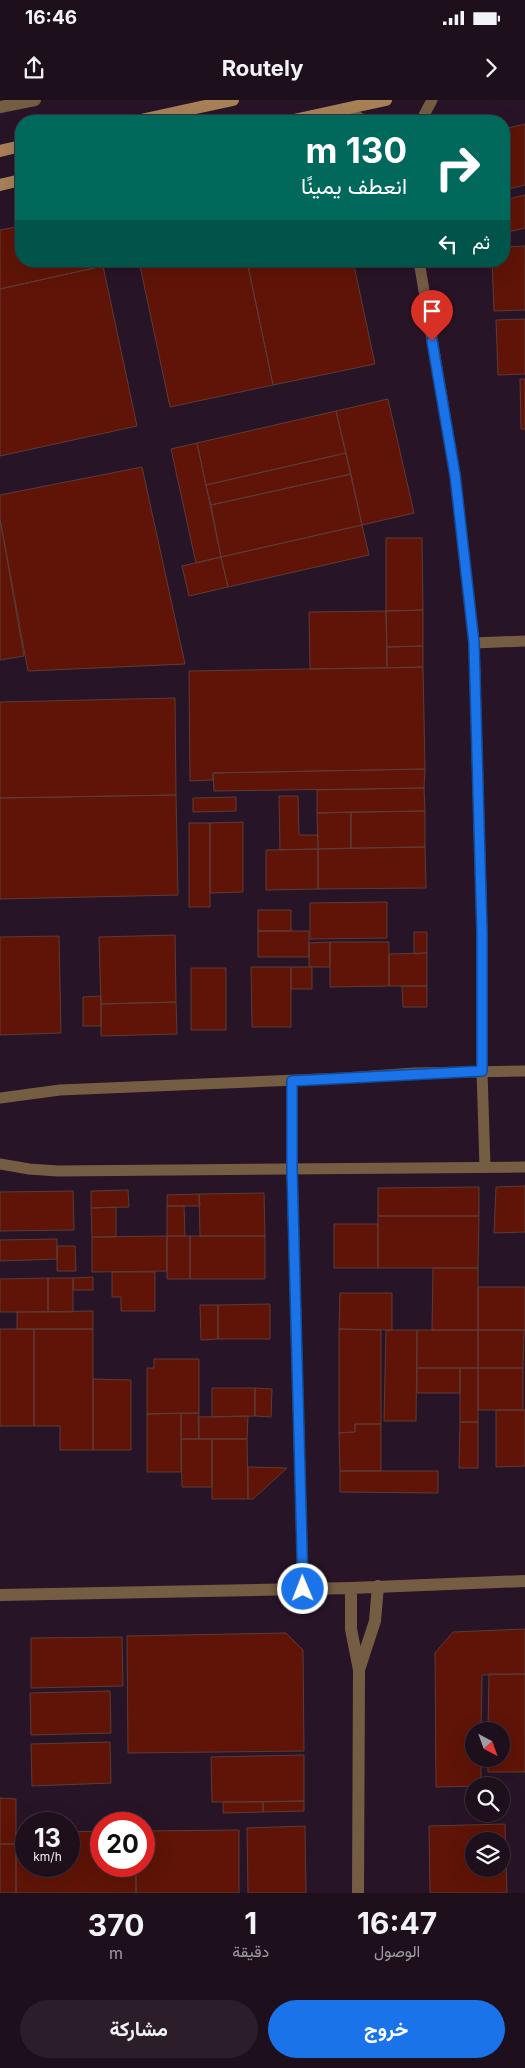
<!DOCTYPE html>
<html lang="ar">
<meta charset="utf-8">
<style>
:root{--surface:#1e0f1d;--page:#2b1d2a;--text:#f1f3f6;--muted:#a19ca4;--line:#3c2f3b;--accent:#1a73e8}
body{margin:0;font-family:Inter,Vazirmatn,sans-serif;background:var(--page);color:var(--text);direction:rtl;height:100vh;display:flex;flex-direction:column;font-size:19px;white-space:nowrap}
*{box-sizing:border-box;margin:0}
p{font-size:16px;color:var(--muted)}
.icon{flex:none;width:28px;height:28px;fill:none;stroke:currentColor;stroke-width:2;stroke-linecap:round;stroke-linejoin:round}
.map{position:relative;height:1793px;overflow:hidden;direction:ltr}
.details{display:flex;flex-direction:column;background:var(--surface);flex:1}
.details>*{flex:none}
.banner{position:absolute;left:15px;top:15px;width:495px;height:152px;border-radius:20px;box-shadow:0 5px 20px #0002,0 0 0 1px var(--line);direction:rtl;background:#00695c;color:#fff;overflow:hidden}
.needle{width:32px;rotate:139deg}
.controls{position:absolute;left:465px;top:1622px;display:grid;gap:10px}
.controls a{display:grid;place-items:center;width:45px;height:45px;border-radius:50%;background:var(--surface);box-shadow:0 5px 20px #0002,0 0 0 1px var(--line);font-size:25px}
.speed{position:absolute;left:15px;top:1712px;display:flex;gap:10px;font-size:25px;font-weight:700;text-align:center}
.speed>*{display:grid;place-content:center;width:65px;height:65px;border-radius:50%;background:var(--surface);box-shadow:0 5px 20px #0002,0 0 0 1px var(--line);line-height:1}
.speed small{font-size:12px;font-weight:400}
.speed .limit{border:8px solid #d22;background:#fff;color:#111}
.pin{position:absolute;display:grid;place-items:center;width:42px;height:42px;color:#fff;margin:-51px -21px;border-radius:50% 50% 50% 0;rotate:-45deg;box-shadow:0 0 5px #0007}
.pin .icon{rotate:45deg}
.me{position:absolute;width:55px;margin:-28px;rotate:359deg;stroke-linejoin:round;filter:drop-shadow(0 0 4px #0008)}
.turn{display:flex;align-items:center;gap:18px;height:105px;padding:0 20px;font-size:22px}
.turn .icon{width:65px;height:65px;stroke-width:2.5}
.turn b{display:block;font-size:35px;line-height:42px}
.then{display:flex;align-items:center;height:48px;padding:0 20px;background:#0003;gap:10px;font-size:19px}
.eta{display:flex;justify-content:space-evenly;align-items:center;height:85px;text-align:center}
.eta b{font-size:30px;font-weight:700;line-height:35px}
.button{display:flex;gap:10px;margin-top:auto;padding:10px 20px}
.button a{flex:1;height:58px;border-radius:30px;background:var(--accent);color:#fff;font-size:20px;font-weight:700;line-height:58px;text-align:center}
.button a+a{background:var(--page);color:var(--text)}
.status{display:flex;justify-content:space-between;align-items:center;height:35px;padding:0 25px;background:var(--surface);direction:ltr}
.status svg{height:14px;fill:currentColor}
header{display:flex;justify-content:space-between;align-items:center;height:65px;padding:0 20px;background:var(--surface);font-size:22px;font-weight:700}
.map>svg:first-child{display:block}
</style>
<div class="status"><b>16:46</b><svg viewBox="0 0 49 12"><path d="M0 12V9h3v3zM5 12V6h3v6zM10 12V3h3v9zM15 12V0h3v12zM26 1h20v11H26zM47 4h2v5h-2z"/></svg></div>
<header><svg class="icon" aria-label="forward" viewBox="0 0 24 24"><path d="M9 5l7 7-7 7"/></svg>Routely<svg class="icon" aria-label="share" viewBox="0 0 24 24"><path d="M12 15V3M7 8l5-5 5 5M5 13v7h14v-7"/></svg></header>
<div class="map">
<svg width="525" height="1793" viewBox="0 0 525 1793">
<rect width="100%" height="100%" fill="#281427"/>
<path fill="#5f1407" stroke="#5c3c36" fill-rule="evenodd" d="M525,24V85L504,90V29Z
M525,95V128L504,133V100Z
M21,126V161H102L103,166L0,189V130Z
M525,146V210L494,211L492,161H504V147Z
M139,161H247L273,285L170,307Z
M247,161H353L375,264L273,285Z
M103,166L137,326L0,356V189Z
M525,219V274L498,275L496,220Z
M520,279H525V329H521Z
M388,299L414,413L362,425L336,311Z
M336,311L346,353L206,385L197,343Z
M197,343L221,457L196,463L171,349Z
M346,353L351,374L211,405L206,385Z
M142,367L185,564L28,571L0,419V395Z
M351,374L362,425L221,457L211,405Z
M0,419L24,556L0,560Z
M362,425L369,455L228,487L221,457Z
M386,438H422L423,510L386,511Z
M221,457L228,487L189,496L182,466Z
M423,510V546L387,547L386,511Z
M386,511L387,568L310,569L309,512Z
M423,546V567L387,568V547Z
M423,567L425,669L213,673V680L190,681L189,571Z
M175,598L176,695L0,698V602Z
M425,669L424,688L214,691L213,673Z
M424,688L425,711L317,713V690Z
M176,695L178,795L0,799V698Z
M279,696H298L299,735H318V749L280,750Z
M236,697V711L193,712V698Z
M425,711V747L351,748V712Z
M351,712V748L318,749L317,713Z
M243,722V792L210,793V723Z
M189,723H210V807H189Z
M425,747L426,788L318,789V749Z
M318,749V789L266,790V750Z
M387,802V838L310,839V803Z
M258,810H291V831H258Z
M258,831H309V857H258Z
M414,832H427V853L414,854Z
M175,835L176,902L101,904L99,837Z
M59,836L61,933L0,935V837Z
M330,842V867H309V843Z
M330,842H389V886L330,887Z
M427,853V886H389V854Z
M251,867H291V927H252Z
M291,867H312V889H291Z
M191,868H226V930H191Z
M402,886H427V907H403Z
M101,896V926H83V897Z
M176,902L177,934L101,936V904Z
M525,1086V1132L494,1133L496,1087Z
M479,1087V1116H378V1088Z
M128,1090L129,1107L91,1108V1091Z
M73,1091L74,1130L0,1131V1092Z
M264,1093L265,1136H200L199,1094Z
M199,1094L200,1106H167V1095Z
M167,1106H184L185,1136H167Z
M116,1107V1137H92L91,1108Z
M378,1116H479L478,1168H378Z
M334,1124H378V1168H334Z
M167,1136H190V1179H167Z
M167,1136V1171L92,1172V1137Z
M190,1136H265V1179H190Z
M57,1139V1159L0,1161V1140Z
M57,1146H75L76,1171H57Z
M433,1168H478V1230H432Z
M112,1172H155V1211H121V1197H112Z
M93,1177V1190H73V1178Z
M48,1178H73V1212H48Z
M48,1178V1212H0V1179Z
M478,1187H525V1230H478Z
M340,1193H392V1230L339,1229Z
M270,1204V1239H218V1205Z
M200,1205H218V1239L201,1240Z
M93,1211V1229H17V1212Z
M0,1229H34V1326H0Z
M34,1229H93V1350H60V1326H34Z
M339,1229L381,1230V1324H355V1332L339,1333Z
M386,1230H417L416,1321H384Z
M417,1230H478V1268H417Z
M478,1230H524L523,1268H478Z
M154,1259H199V1313L147,1314V1268H154Z
M417,1268H460V1293H417Z
M460,1268H478V1322H460Z
M478,1268H523V1310H478Z
M93,1279L131,1280V1350H93Z
M212,1288H255V1316L212,1317Z
M255,1288L272,1289L271,1317L255,1316Z
M496,1310H525V1366L496,1367Z
M181,1313H199V1339H181Z
M181,1313V1372H147V1314Z
M248,1316L247,1339H199L198,1317Z
M460,1322H478V1368H459Z
M355,1324H381V1371H340L339,1333L355,1332Z
M181,1339H212V1387H182Z
M212,1339H247L248,1399H212Z
M248,1367L287,1368L253,1399H248Z
M340,1371H438V1393L340,1392Z
M525,1529V1574L482,1575L481,1631H474V1659H481V1686L436,1687L435,1553L453,1532Z
M286,1533L303,1550L304,1651L128,1653L127,1536Z
M122,1537L123,1586L31,1588V1538Z
M489,1574H525V1672H488V1659H501V1631H488Z
M110,1591L111,1633L31,1635L30,1593Z
M110,1642L111,1683L32,1686L31,1644Z
M304,1655V1701L212,1702L211,1657Z
M0,1698L16,1699V1744H0Z
M304,1701V1711L263,1712V1702Z
M223,1702H263V1712L223,1713Z
M505,1724L507,1793H430L429,1726ZM474,1741H501V1769H474Z
M305,1726L306,1793H248L247,1728Z
M239,1730V1793H136V1766H144V1731Z
M101,1731V1766H136V1793H16V1732H26V1766H69V1732Z
M0,1744H16V1793H0Z"/>
<g fill="none" stroke-linecap="round" stroke-linejoin="round">
<path stroke="#755d44" stroke-width="11" d="M344,9L365,21
M421,21L432,0
M419,161L455,375L474,543L482,833V971L485,1067
M474,543L525,541
M292,981V1069L303,1489
M0,998L60,990L345,978L414,973L525,971
M0,1064L29,1069L58,1071L525,1067"/>
<path stroke="#755d44" stroke-width="12" d="M0,7L35,0
M351,1488V1529L359,1570L358,1793
M0,1495L351,1488L525,1481
M359,1570L375,1521L378,1486"/>
<path stroke="#a88158" stroke-width="12" d="M136,21L233,0
M289,21L386,0
M0,51L21,46
M0,85L21,80"/>
</g>
<g fill="none" stroke-linecap="round" stroke-linejoin="round">
<defs>
<path id="route" d="M303,1489L292,1069V981L482,971V833L474,543L455,375L432,241"/>
</defs>
<use href="#route" stroke="#114b97" stroke-width="12"/>
<use href="#route" stroke="#1a73e8" stroke-width="9"/>
</g>
</svg>
<div class="controls">
<a><svg class="needle" viewBox="-14 -14 28 28"><path d="M0-13l5 13h-10z" fill="#e53935"/><path d="M0 13l5-13h-10z" fill="#a19ca4"/></svg></a>
<a><svg class="icon" aria-label="search" viewBox="0 0 24 24"><circle cx="10" cy="10" r="6"/><path d="M15 15l6 6"/></svg></a>
<a><svg class="icon" aria-label="layers" viewBox="0 0 24 24"><path d="M12 4l9 5-9 5-9-5zM3 14l9 5 9-5"/></svg></a>
</div>
<div class="speed"><div>13<small>km/h</small></div><div class="limit">20</div></div>
<div class="pin" style="left:432px;top:241px;background:#d93025"><svg class="icon" aria-label="arrive" viewBox="0 0 24 24"><path d="M6 21V4h12l-3 4 3 4H6"/></svg></div>
<svg class="me" style="left:303px;top:1489px" viewBox="-20 -20 40 40"><circle r="17" fill="#1a73e8" stroke="#fff" stroke-width="3"/><path d="M0-11L8 9 0 5-8 9z" fill="#fff"/></svg>
<div class="banner">
<div class="turn"><svg class="icon" aria-label="right" viewBox="0 0 24 24"><path d="M7 20v-9h11M14 6l5 5-5 5"/></svg><div><b>130 m</b>انعطف يمينًا</div></div>
<div class="then">ثم<svg class="icon" aria-label="left" viewBox="0 0 24 24"><path d="M17 20v-9H6M10 6l-5 5 5 5"/></svg></div>
</div>
</div>
<section class="details">
<div class="eta">
<div><b>16:47</b><p>الوصول</p></div>
<div><b>1</b><p>دقيقة</p></div>
<div><b>370</b><p>m</p></div>
</div>
<div class="button"><a>خروج</a><a>مشاركة</a></div>
</section>
